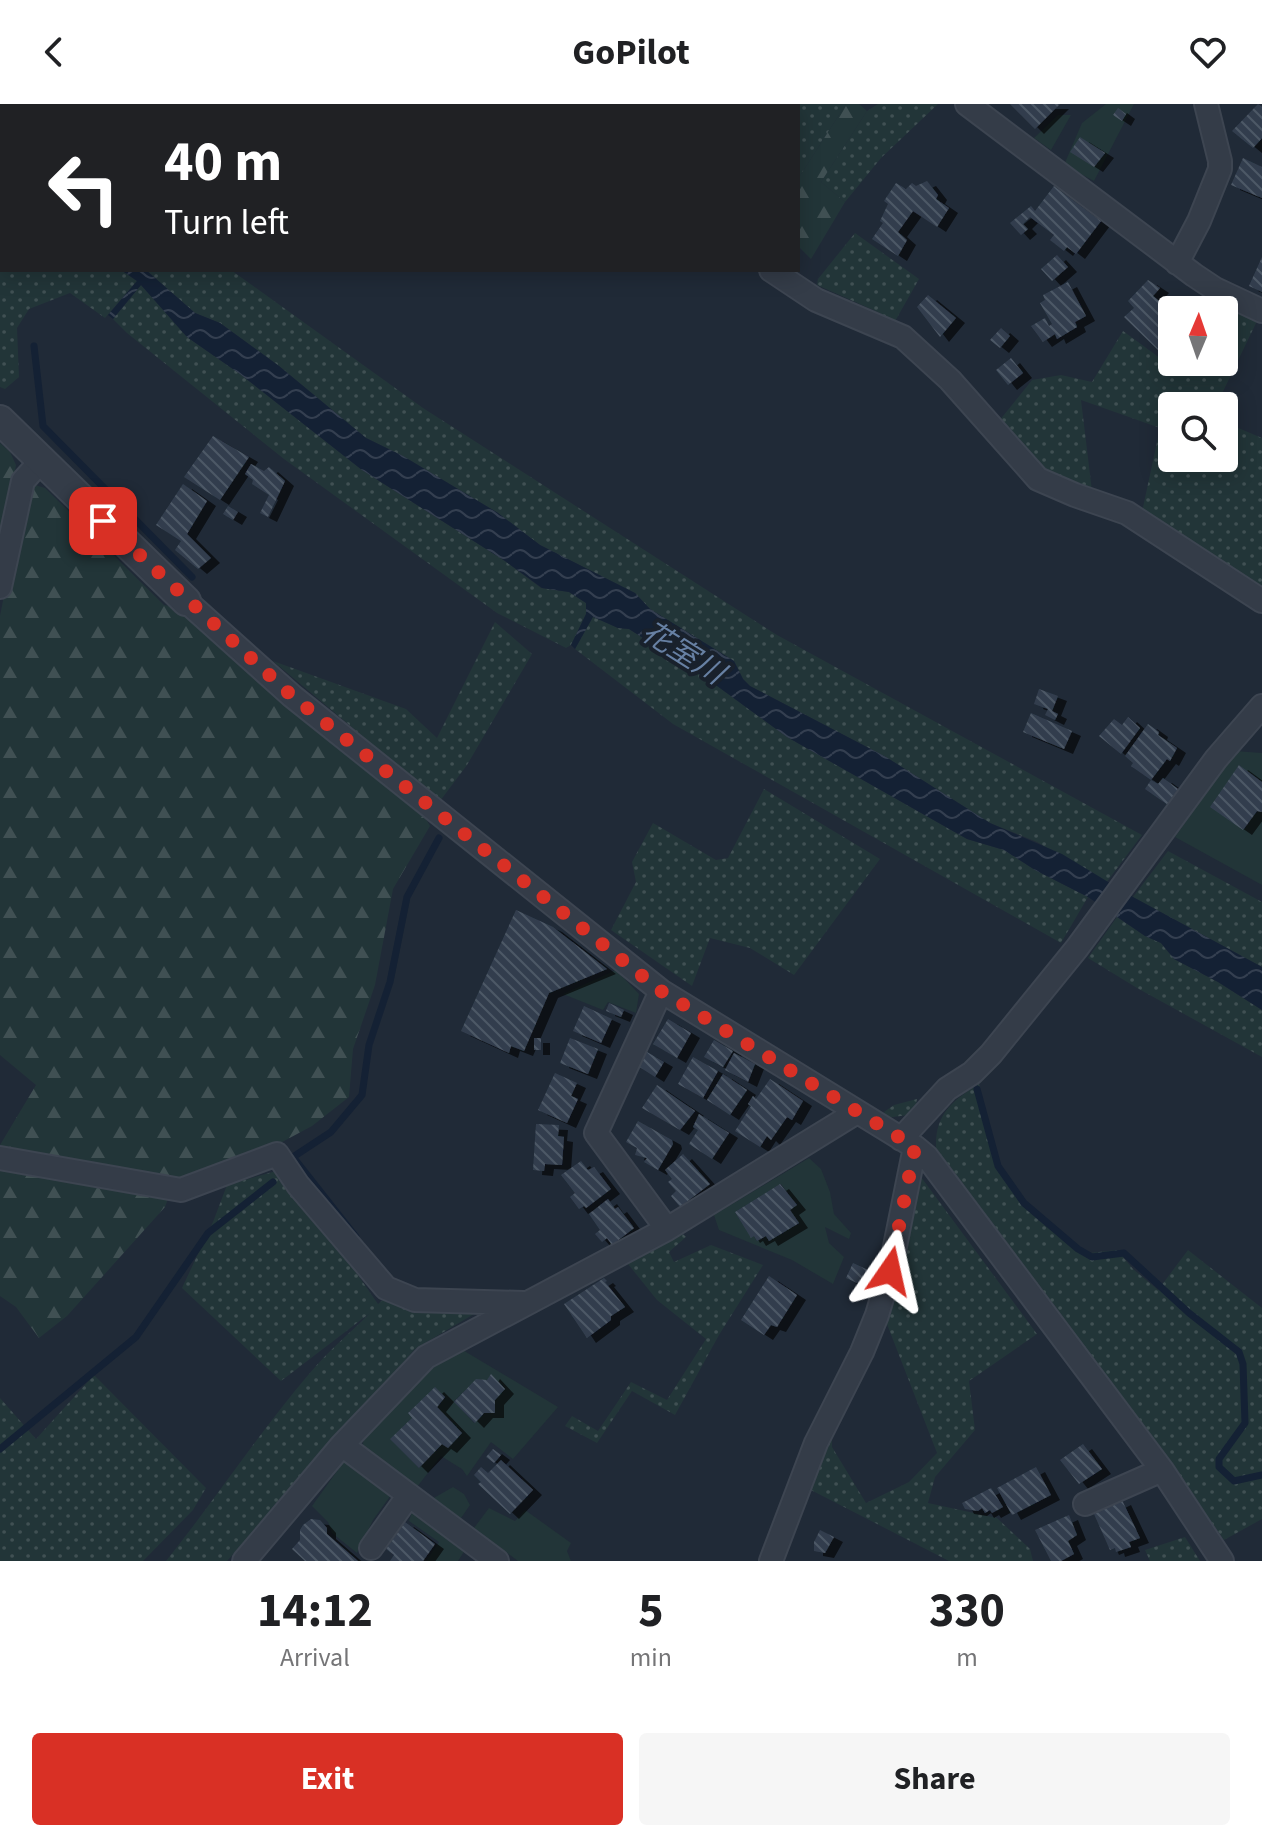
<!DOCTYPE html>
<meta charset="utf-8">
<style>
:root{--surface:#fff;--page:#f6f6f6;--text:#202124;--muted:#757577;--accent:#d93025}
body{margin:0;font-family:"Source Sans 3","Noto Sans JP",sans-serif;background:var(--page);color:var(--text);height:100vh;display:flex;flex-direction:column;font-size:30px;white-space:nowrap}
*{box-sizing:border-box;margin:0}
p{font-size:26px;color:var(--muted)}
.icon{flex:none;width:44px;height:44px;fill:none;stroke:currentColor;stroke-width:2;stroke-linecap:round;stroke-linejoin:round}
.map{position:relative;height:1457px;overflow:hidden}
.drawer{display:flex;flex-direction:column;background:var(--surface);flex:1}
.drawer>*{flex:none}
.guide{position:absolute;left:0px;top:0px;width:800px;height:168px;box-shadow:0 4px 20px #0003;background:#202124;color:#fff;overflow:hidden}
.needle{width:52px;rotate:2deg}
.controls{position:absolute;left:1158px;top:192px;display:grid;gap:16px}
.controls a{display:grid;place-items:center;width:80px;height:80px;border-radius:8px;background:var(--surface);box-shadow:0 4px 20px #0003;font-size:40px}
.pin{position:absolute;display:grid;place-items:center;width:68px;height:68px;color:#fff;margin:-34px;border-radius:16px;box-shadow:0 4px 12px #0006}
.me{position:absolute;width:88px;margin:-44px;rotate:11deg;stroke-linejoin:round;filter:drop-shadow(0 0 6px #0008)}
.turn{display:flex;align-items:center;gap:28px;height:168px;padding:0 32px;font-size:36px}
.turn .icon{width:104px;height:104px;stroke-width:2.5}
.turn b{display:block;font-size:56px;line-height:68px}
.eta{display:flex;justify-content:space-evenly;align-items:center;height:136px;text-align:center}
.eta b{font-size:48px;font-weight:700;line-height:56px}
.button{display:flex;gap:16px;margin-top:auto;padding:16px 32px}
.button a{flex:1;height:92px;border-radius:8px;background:var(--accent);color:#fff;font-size:32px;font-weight:700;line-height:92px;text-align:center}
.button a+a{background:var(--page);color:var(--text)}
header{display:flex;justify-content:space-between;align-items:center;height:104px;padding:0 32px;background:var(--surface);font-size:36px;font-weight:700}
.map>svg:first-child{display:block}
</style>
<header><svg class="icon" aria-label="back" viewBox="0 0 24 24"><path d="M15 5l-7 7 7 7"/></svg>GoPilot<svg class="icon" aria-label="heart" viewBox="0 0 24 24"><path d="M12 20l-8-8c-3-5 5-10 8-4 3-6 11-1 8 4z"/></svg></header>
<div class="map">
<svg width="1262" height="1457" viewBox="0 0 1262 1457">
<defs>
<pattern id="grass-dots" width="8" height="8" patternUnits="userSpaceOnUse" patternTransform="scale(2)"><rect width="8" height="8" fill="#223538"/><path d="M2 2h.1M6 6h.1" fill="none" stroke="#405053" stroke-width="1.8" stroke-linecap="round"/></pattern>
<pattern id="forest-firs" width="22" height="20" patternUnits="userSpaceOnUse" patternTransform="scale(2)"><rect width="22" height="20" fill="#223538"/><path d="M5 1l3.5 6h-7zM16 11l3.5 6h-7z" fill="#405053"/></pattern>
<pattern id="water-waves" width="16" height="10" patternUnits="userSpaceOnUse" patternTransform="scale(2)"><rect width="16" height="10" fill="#142134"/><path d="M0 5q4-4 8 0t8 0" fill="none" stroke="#343f50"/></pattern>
<pattern id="building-back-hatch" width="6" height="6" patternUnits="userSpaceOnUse" patternTransform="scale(2)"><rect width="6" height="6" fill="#323e4e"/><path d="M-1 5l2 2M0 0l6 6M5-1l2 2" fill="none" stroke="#4d5866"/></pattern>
<filter id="shadow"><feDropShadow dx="9" dy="5" stdDeviation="0" flood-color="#0009"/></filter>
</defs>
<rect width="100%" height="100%" fill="#202a37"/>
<path fill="url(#grass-dots)" d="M584,0H712V2Z
M722,0H846L798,75V2H716Z
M878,0H938L881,54L845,98L821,78L867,7Z
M0,71L2,166H121L137,177L105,214L70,189L29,205L17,224L19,273L5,285L0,283Z
M855,129L919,175L894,219L880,209L817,181L818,175Z
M146,166H231L423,304L777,531L1142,731L1106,779L1037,738L990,719L886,653L750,582L743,575L734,557L650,505L635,489L540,441L498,409L403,352L366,334L279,262L220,219L195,209Z
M141,181L187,233L240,270L362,366L505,457L541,484L569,488L586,499V510L571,541L566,544L497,509L284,355L127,229L113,215Z
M1221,199L1258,215L1216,302H1172V354H1224V318L1262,334V483L1142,408L1160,324L1081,296L1092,387L1042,364L999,317L1032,276L1061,271L1092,278L1123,227L1164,257L1172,249V258H1224V206H1214Z
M593,512L618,524L629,525L713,579L787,633L967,735L1004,746L1035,766L1088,793L1061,839L673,620L575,545Z
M495,518L532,550L467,661L440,697L273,557L406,605L437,634Z
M764,685L880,755L794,871L750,844L710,834L692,882L611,826L636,778L632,758L653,719L716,756L728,754Z
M1168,747L1262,798V863L1133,793Z
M1117,813L1145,832L1161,839L1174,855L1218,878L1262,906V953L1137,884L1088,854Z
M979,980L993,1049L1021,1101L1081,1150L1117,1146L1133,1165L1158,1186L1188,1146L1262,1204V1415L1224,1436L1127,1300L936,1044C935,1010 952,997 979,980Z
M917,995L916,1001L908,1011L886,1014L884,1008L894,1001Z
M276,1067L282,1080L335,1138L378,1200L385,1194L421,1206L474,1210L415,1245L227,1457H166C215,1396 258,1330 309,1270C327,1248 350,1229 370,1209L281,1277L182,1184L213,1118L227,1081Z
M921,1073L1037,1230L969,1277L975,1326L935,1373L928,1399L997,1414L1030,1445L1033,1457H949L809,1385L832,1325V1343L866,1399L909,1378L937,1349L885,1215Z
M681,1128L686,1133L669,1148L674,1158L711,1141L763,1161L719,1231L675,1311L632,1287L597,1339L565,1322L572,1312L598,1327L631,1278L667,1296L706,1235L657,1196L628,1160Z
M94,1271L206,1384L193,1406L143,1457H0V1294L36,1335Z
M1185,1433L1200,1457H1150L1145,1446Z"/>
<path fill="url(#forest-firs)" d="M846,0H859L867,7L821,78L845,98L811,155L798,142V75Z
M0,339L10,348L16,361L0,444Z
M35,381L45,384L164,501L179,504L286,602L426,715L430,722L393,785L375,881L353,945L349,993L312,1022L256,1052L182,1077L0,1046V1041L36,981L0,951V512L25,386Z
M0,1059L170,1089L165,1103L67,1212L39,1234L16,1203L0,1192Z"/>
<path fill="#223538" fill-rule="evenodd" d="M1106,0H1134L1094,77L1064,61L1082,19Z
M1058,11H1071L1051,46L1034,34Z
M1235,647L1262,649V678L1239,662L1257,707L1262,708V781L1175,733Z
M616,866L639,890L636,909L608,898L603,906L563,890Z
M809,1054L821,1065L830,1088L834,1110L851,1129L849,1135L825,1123L829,1139L844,1153L833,1180L792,1156L719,1126L714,1111ZM781,1080L797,1101L790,1106L798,1119L769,1137L766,1132L757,1137L754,1132L751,1133L735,1108Z
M456,1242L558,1303L513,1355L491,1338L467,1372L462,1365L441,1352L417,1383L366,1349L363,1340L364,1331L415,1276ZM491,1271L505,1285L495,1296V1309H484L474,1319L454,1297L476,1276H487ZM435,1284L445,1293L437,1303L462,1329L442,1340L419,1364L391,1335L412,1314L408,1309Z
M345,1356L391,1391L373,1416L357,1449L332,1429L328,1418L312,1402Z
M453,1383L464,1390L470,1401L461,1414L432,1395Z
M489,1404L515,1417L525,1406L571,1439L567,1447L571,1457H518L474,1424Z
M412,1408L465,1446L458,1457H426L439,1438L409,1417Z"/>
<path fill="url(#water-waves)" d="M121,166H146L195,209L220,219L279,262L366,334L403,352L498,409L540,441L635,489L650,505L734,557L743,575L750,582L886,653L990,719L1062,750L1133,793L1262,863V906L1218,878L1174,855L1161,839L1145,832L1088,793L1035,766L1004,746L967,735L787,633L713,579L629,525L618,524L593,513L575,545L571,541L586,510V499L569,488L542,484L505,457L362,366L240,270L187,233L141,181L113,215L108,211L137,177Z"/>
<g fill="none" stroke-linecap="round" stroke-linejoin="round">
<path stroke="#142134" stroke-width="7" d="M34,242L43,322L192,473
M977,985L998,1062L1024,1099L1078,1145L1092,1153L1124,1149L1189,1209L1239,1248L1243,1260L1245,1319L1219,1355V1363L1234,1377L1262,1371
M356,1133L293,1053L331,1028L362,991L369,941L390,878L407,793L439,734
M0,1345L136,1233L208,1129L273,1078"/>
</g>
<path fill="url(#building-back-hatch)" filter="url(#shadow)" d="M1010,0H1060L1035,25Z
M1258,0L1262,3V34L1253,44L1232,27Z
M1118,4L1126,10L1122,17L1113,11Z
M1080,33L1105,49L1094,63L1070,48Z
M1243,54L1262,63V94L1231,81Z
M927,77L938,91L936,95L949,104L937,123L913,107L898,128L907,136L898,152L872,135L883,119L880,117L888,100L884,97L896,79L906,85L912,79L916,82Z
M1054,82L1101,117L1076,150L1067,143L1064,147L1050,136L1054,131L1030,113L1023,120L1028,125L1021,131L1010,119L1031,102L1035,107Z
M1057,151L1068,163L1052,177L1041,165Z
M1262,153V188L1249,182Z
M1148,176L1160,184L1153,192L1172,207V237L1161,249L1124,213L1134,204L1128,197Z
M1068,178L1086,212L1075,218L1077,223L1057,235L1055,230L1043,238L1031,222L1045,214L1049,222L1052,220L1040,199L1045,196L1043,191Z
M928,191L956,214L940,233L917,203Z
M1206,197L1213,202L1210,206H1200Z
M1001,224L1010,232L1000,244L990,236Z
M1011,254L1023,269L1008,281L996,266Z
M213,332L249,353L220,396L184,373Z
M251,360L264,367L269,363L285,377L268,413L260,409L269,391L252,380L253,376L245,370Z
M183,380L207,397L187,430L211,454L198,465L175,446L181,437L156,421Z
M228,402L238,408L233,416L223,410Z
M1039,585L1058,592L1052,607L1058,610L1055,616L1045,611L1048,605L1034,600Z
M1031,609L1072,627L1064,645L1023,628Z
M1128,613L1140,624L1121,650L1099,632L1114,615L1122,621Z
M1148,620L1159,628L1158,631L1177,644L1170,657L1167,655L1151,676L1131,662L1133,659L1125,652Z
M1239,661L1262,678V708L1257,707L1243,726L1210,703Z
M1163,674L1178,685L1168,701L1145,685L1151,676L1158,680Z
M516,806L553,823L607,865L549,889L524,947L511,942L509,949L461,927Z
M609,899L624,906L621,913L606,907Z
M584,902L612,915L601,939L573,927Z
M668,915L691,929L677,954L653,940Z
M534,934H541V946H534Z
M570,934L598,945L588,970L560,959Z
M714,936L733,947L723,963L704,953Z
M647,948L664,958L655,973L638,962Z
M734,949L755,960L748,978L725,966Z
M693,953L718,967L703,994L678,980Z
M555,969L577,979L571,992L578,995L567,1019L538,1006Z
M723,970L747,986L730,1011L707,996Z
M770,975L803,997L792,1016L787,1013L771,1036L767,1032L760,1043L735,1027L751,1002L748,1000L753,992L756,995Z
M657,981L695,1007L680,1026L642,1004Z
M699,1010L729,1029L712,1055L689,1040L698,1026L693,1023Z
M638,1017L672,1036L673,1040L658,1066L644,1058L647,1054L635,1051L637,1044L626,1038Z
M536,1020L559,1021L558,1032L564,1033L562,1061L545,1060L544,1067L533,1066Z
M683,1050L710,1080L680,1103L671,1092L676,1087L668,1078L672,1075L665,1066Z
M581,1057L588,1066L594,1063L611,1085L586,1104L584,1102L579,1105L570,1093L575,1089L561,1071Z
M780,1080L797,1101L790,1106L799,1119L769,1137L766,1132L757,1137L754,1132L751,1134L735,1108Z
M608,1095L615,1105L618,1103L634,1124L612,1141L607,1134L602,1138L595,1130L600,1126L589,1110Z
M853,1159L877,1170L870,1185L846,1174Z
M769,1172L797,1191L777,1223L771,1221L764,1231L741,1216Z
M604,1174L607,1177L605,1178L625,1203L611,1212V1216L587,1234L564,1200Z
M491,1270L505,1285L495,1296V1309H484L475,1319L454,1298L476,1275L487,1276Z
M435,1283L445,1293L437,1303L462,1329L448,1344L442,1340L419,1364L390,1335L412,1314L408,1309Z
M1083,1340L1102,1365L1079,1380L1060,1356Z
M493,1345L501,1351L494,1359L486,1353Z
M501,1356L533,1386L510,1410L478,1380L481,1378L474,1371L481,1363L488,1369Z
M1036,1363L1051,1391L1012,1411L997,1384Z
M991,1384L1003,1403L992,1409L990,1406L985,1409L982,1404L978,1407L965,1405L962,1399Z
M1122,1396L1140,1434L1129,1438L1131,1443L1116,1448L1115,1444L1110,1446L1094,1410Z
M1069,1411L1077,1431L1068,1437L1074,1450L1061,1457H1051L1035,1426Z
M311,1415L320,1416L327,1424V1430L358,1457H305L292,1445L300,1436V1426L303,1421Z
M405,1418L435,1440L423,1457H390L394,1451L386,1445Z
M820,1426L834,1433L825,1449L814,1447V1438Z"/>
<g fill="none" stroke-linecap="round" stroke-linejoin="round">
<defs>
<path id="minor" d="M545,0L548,2
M967,0L1194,171L1215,185L1262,207
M1177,159L1199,117L1220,65V57L1206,0
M771,166L816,196L903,233L950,276L1038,375L1075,391L1127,409L1262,497
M0,483L23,377L41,357
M186,497L292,592L661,887L915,1043L927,1053L1162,1366L1222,1457
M661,887L596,1029L667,1125
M901,1035L947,985L972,969L991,950L1077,844L1216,655L1262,602
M0,1054L181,1086L277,1050L298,1081L386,1184L415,1196L523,1199
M342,1341L497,1457
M1085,1400L1162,1366
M371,1444L409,1391
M244,1457L342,1341L426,1253L667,1125L857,1008
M771,1457L816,1339L862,1248L877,1211L890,1167L915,1043"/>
<path id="tertiary" d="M0,316L186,497"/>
</defs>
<use href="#minor" stroke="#3d4551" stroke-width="26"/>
<use href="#tertiary" stroke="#3d4551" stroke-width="32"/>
<use href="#minor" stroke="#343c48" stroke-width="22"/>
<use href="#tertiary" stroke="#343c48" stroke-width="28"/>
</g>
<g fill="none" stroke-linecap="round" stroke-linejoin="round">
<path stroke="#d93025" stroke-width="14" stroke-dasharray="0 25.2" d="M103,417L292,592L661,887L915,1043L890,1167"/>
</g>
<g text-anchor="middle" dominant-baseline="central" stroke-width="8" stroke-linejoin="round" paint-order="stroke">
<g font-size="30" font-style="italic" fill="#6780a3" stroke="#19212c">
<text transform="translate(683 549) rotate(32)">花室川</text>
</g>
</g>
</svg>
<div class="controls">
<a><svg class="needle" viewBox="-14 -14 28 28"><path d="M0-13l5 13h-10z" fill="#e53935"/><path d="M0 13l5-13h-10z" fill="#757577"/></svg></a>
<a><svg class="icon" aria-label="search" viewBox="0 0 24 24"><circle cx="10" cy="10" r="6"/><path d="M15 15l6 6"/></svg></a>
</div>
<div class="pin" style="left:103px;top:417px;background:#d93025"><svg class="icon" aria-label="arrive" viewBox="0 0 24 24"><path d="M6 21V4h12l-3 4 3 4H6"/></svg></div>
<svg class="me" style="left:890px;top:1167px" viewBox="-20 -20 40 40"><path d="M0-17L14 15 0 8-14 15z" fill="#d93025" stroke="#fff" stroke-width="4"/></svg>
<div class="guide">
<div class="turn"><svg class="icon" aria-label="left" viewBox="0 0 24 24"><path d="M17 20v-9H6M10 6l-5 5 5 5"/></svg><div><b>40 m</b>Turn left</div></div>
</div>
</div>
<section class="drawer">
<div class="eta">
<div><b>14:12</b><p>Arrival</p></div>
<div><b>5</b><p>min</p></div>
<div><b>330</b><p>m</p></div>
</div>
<div class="button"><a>Exit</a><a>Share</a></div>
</section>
